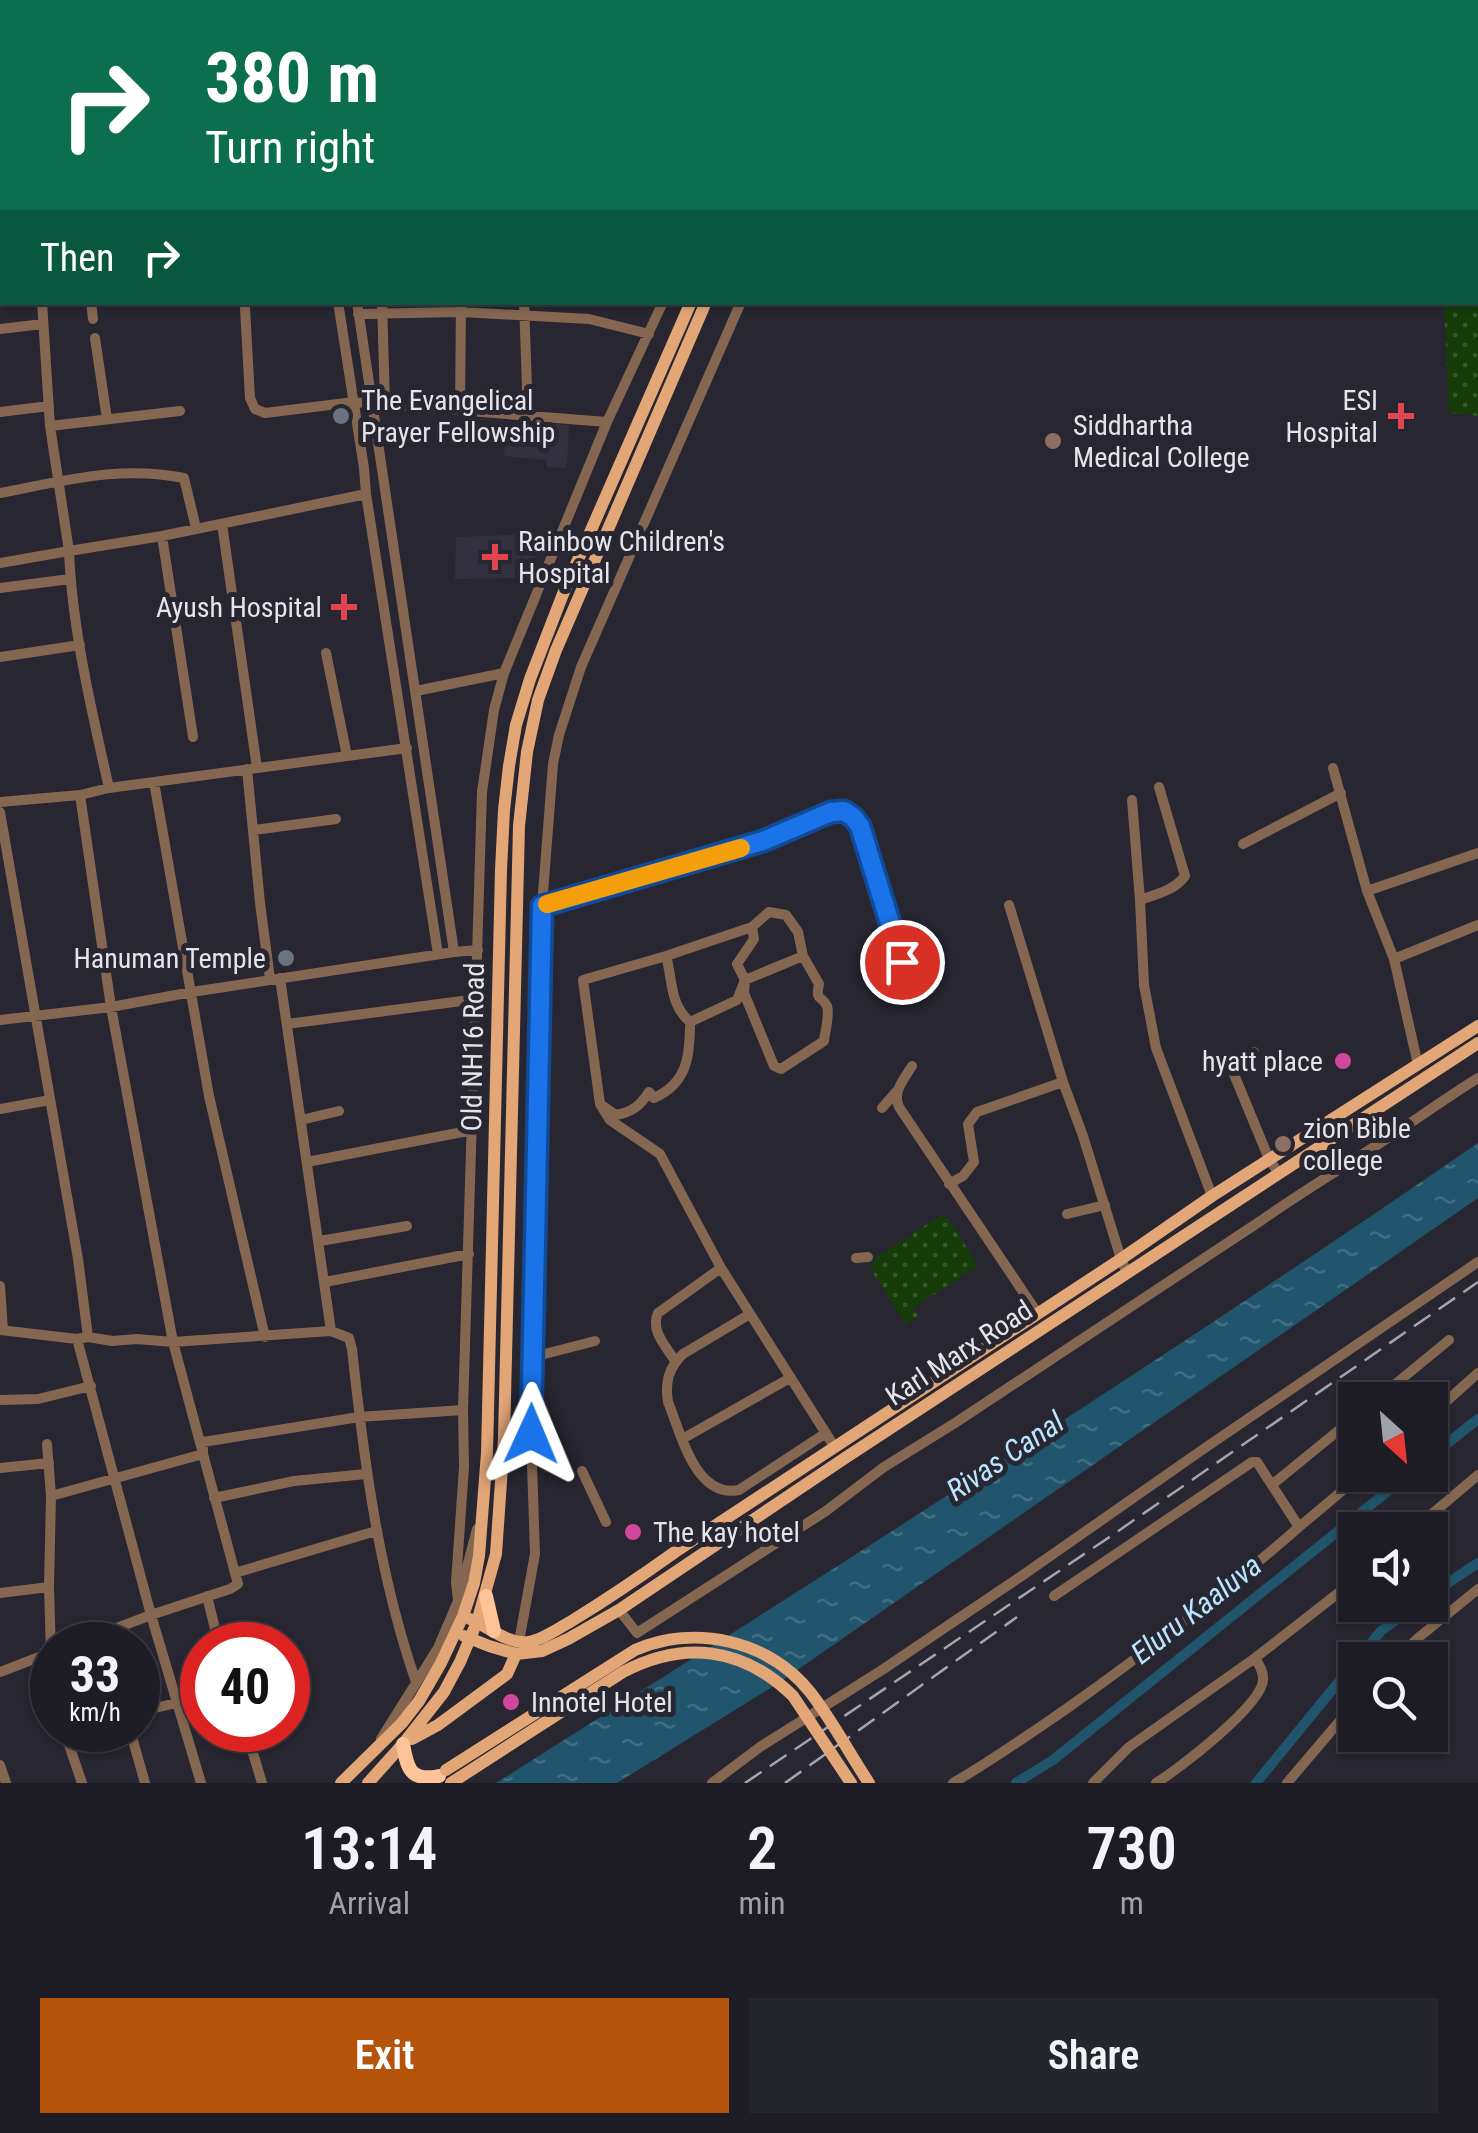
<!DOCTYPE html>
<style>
:root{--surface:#1d1c25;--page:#25252d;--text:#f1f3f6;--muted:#a0a1a7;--line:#3b3a42;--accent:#b45309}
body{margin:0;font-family:"Roboto Condensed",sans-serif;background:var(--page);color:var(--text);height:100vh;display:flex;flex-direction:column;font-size:38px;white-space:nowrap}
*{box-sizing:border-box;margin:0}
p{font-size:32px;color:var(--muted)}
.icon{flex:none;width:55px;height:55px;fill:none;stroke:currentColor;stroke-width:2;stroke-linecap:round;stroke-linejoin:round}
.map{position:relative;height:1783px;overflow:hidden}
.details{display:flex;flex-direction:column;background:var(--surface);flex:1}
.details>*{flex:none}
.hud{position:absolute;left:0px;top:0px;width:1480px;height:305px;box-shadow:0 2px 8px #0004,0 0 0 2px var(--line);background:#0b6e4f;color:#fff;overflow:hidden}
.needle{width:65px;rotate:153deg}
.fabs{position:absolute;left:1338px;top:1382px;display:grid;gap:20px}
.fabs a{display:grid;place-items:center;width:110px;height:110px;border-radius:0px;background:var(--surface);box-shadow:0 2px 8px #0004,0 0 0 2px var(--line);font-size:50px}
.speed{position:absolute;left:30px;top:1622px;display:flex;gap:20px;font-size:50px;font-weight:700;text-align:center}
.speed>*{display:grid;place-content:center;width:130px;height:130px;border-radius:50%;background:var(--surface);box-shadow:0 2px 8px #0004,0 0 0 2px var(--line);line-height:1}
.speed small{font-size:25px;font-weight:400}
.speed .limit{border:15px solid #d22;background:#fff;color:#111}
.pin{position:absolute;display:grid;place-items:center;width:85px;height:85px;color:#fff;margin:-42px;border:5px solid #fff;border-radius:50%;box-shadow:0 2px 10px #0007}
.me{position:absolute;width:110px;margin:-55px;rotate:1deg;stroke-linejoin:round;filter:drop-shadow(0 0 8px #0008)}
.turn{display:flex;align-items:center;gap:35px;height:210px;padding:0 40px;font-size:45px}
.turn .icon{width:130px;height:130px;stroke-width:2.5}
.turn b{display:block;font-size:70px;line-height:85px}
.then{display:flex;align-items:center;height:95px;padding:0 40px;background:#0003;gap:20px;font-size:38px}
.eta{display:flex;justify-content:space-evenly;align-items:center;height:170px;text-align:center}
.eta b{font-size:60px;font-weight:600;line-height:70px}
.primary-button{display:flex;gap:20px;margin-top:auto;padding:20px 40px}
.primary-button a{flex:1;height:115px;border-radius:0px;background:var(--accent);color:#fff;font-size:40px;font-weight:600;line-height:115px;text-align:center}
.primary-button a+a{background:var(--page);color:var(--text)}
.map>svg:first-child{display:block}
</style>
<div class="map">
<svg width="1478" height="1783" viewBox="0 0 1478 1783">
<defs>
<pattern id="green-dots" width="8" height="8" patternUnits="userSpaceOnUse" patternTransform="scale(2.5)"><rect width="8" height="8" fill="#153c09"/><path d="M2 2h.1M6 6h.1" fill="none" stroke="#37582d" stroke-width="1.8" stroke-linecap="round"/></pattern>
<pattern id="water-ripples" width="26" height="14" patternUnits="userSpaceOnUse" patternTransform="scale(2.5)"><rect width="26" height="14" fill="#21556d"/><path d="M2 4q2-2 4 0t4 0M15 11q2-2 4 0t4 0" fill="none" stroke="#416d82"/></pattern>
</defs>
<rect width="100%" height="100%" fill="#272631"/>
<path fill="#333140" d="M515,422L569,425L567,468L547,467L546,460L504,456L506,423H515Z
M536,534L534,578L455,579L456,537Z"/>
<path fill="url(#green-dots)" d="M1478,281V416L1449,413L1444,303L1478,302Z
M941,1215L949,1219L978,1266L913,1308L918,1316L906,1324L871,1270L875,1258Z"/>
<path fill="url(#water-ripples)" d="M1478,1143V1198L777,1684L617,1783H496C826,1574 1156,1365 1478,1143Z"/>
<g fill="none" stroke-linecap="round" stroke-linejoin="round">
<path stroke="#21556d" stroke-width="10" d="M1430,1457L1478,1419
M1430,1595L1478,1563
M1357,1660L1381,1631L1416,1605
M1016,1783L1053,1760L1408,1475
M1256,1783L1355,1662"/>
<path stroke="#856751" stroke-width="10" d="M206,0V2
M292,0V2
M311,0V2
M379,0V2
M428,0L447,2
M1146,0L1158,2
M1212,0L1224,2
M1261,0L1262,2
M42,2V0
M460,2V0
M534,2V0
M603,2L604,0
M724,2L725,0
M796,2L797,0
M866,2L867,0
M1400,2L1401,0
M0,20H2
M0,98H2
M0,177H2
M0,243H2
M91,302L93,319
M338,302L364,468L366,494L438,954
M357,302L454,952
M382,302L385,404
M524,302L528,416
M245,308L250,398L255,409L265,413L354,402L607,422
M358,314L461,312L589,319L649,334
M0,329L43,324
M95,338L107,419
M460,410L461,302
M0,412L49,406
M50,426L180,411
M0,493C63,481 120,465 184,478L196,528
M222,524L257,768
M162,536L193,737
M0,563L69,551L50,426L42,302
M0,588L70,579
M326,653L347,756
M0,657L80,645
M416,691L504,673
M1333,768L1367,891L1394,959L1418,1065
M247,769L260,903L270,979
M154,782L209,1096L265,1337
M109,788C92,712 72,629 69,551L162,536L366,494
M80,795L111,1007L173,1342L235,1573
M1132,800L1140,900L1144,985L1156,1048L1212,1196
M0,802L80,795L109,788L407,748
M0,812L78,1259L88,1337
M254,830L336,819
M1243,844L1341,793
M1367,891L1478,853
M1140,900C1157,894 1175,890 1185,876L1159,787
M1009,905L1063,1082L1083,1136L1121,1259L1127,1273
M542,906L763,841L831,812L844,811L853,817L860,826L911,991
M752,927L769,912L786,915L798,932L803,956L745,980L744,993L774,1066L781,1069L824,1041C825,1032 830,1014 827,1006C822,995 815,1002 819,984L803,956
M666,956L752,927L754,939L737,964L745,980L737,1000L690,1022
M1394,959L1478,925
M280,978L331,1331
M0,1020L111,1007L192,992L454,952L478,950
M287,1024L477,999
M1254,1052L1231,1067L1269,1159L1279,1174
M912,1066C904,1079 892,1092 899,1107L1038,1314
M600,1104L616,1115C632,1112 640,1106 649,1092L654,1098C688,1083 690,1055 690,1022C669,1004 673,980 666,956L583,980L600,1104L610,1120L660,1154L721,1268L834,1446
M882,1108L896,1092
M0,1109L50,1100
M301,1120L339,1111
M307,1162L473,1130
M949,1184L963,1176L974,1162L968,1124L977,1112L1063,1082
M1067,1214L1105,1205
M320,1241L407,1226
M856,1258L868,1257
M325,1282L469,1254
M0,1286L3,1330
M750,1314L683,1354C668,1368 665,1383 668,1402C681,1433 695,1499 739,1490L826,1433
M0,1330L77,1339L88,1337L112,1341L137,1339L173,1342L331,1331L349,1338L352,1349C364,1462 379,1575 416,1682
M77,1339L151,1615L201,1783
M533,1357L595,1341
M675,1361C666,1346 650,1331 658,1313L721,1268
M0,1400L38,1399L91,1386
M1376,1400L1449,1340
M1430,1416L1478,1373
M684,1438L790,1378
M47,1444L51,1496L49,1587L52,1687
M0,1468L49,1463
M582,1471L606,1522
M1273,1484L1355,1417
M51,1496L203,1454V1442L359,1417L463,1410
M214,1498L294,1481L366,1474
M1413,1530L1478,1475
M0,1593L49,1587
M207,1596L219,1645
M1054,1596L1252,1462H1257L1299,1527L1361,1475
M458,1601L456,1582L464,1467L463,1410L482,792L494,710L504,673L607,422L663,302
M619,1610L637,1633L826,1511L884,1467L955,1423L1262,1220C1300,1193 1341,1169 1380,1143C1413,1122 1444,1099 1478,1078
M72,1645L151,1615L230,1589L238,1584L235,1573L376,1531
M518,1647L535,1554L531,1434L532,1315L542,906L553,764L559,735L581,667L741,302
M1396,1660L1418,1638L1478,1589
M0,1672L52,1652
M138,1712L176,1703
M64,1730L82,1783
M130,1730L145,1783
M246,1730L262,1783
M381,1739L438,1648L458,1601L477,1529
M0,1765L6,1783
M712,1783L760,1747L882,1670L1023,1575L1202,1450L1478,1262
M953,1783C993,1760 1031,1733 1069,1707C1149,1650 1225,1592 1299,1527
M1093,1783L1129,1747L1255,1658L1355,1580
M1156,1783C1179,1769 1262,1705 1263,1680C1264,1672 1259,1665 1255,1658
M1287,1783L1355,1703"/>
<path stroke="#e3a677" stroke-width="12" d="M820,2L821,0
M835,2L836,0
M470,1619C487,1626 507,1644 528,1642C542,1640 557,1629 570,1622C606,1600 640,1577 675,1552L1121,1259L1212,1196L1478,1026
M464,1636L489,1646L516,1654L542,1651L568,1639L619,1610L845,1458L1478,1043
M412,1739L438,1725L507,1674L516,1654
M341,1783L402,1723L419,1701L441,1663L463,1616L474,1583L479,1556L487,1453L501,870L504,810L509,766L516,725L530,679L563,594L691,302
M368,1783L403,1744L444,1692L460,1662L477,1622L496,1554L504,1438L519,826L527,752L538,700L556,650L706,302"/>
<path stroke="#fec397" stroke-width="14" d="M486,1596L494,1631
M403,1744C407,1768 410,1782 439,1776"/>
<path stroke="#a6a5ae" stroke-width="2.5" stroke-dasharray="20 10" stroke-linecap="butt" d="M745,1783L1111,1536L1478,1282
M785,1783L1017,1617"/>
<path stroke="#e3a677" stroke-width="12" d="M446,1770L635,1650C694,1624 769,1640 810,1692C832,1720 849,1753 869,1783
M451,1783L623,1672C684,1640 743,1647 793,1696L851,1783"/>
</g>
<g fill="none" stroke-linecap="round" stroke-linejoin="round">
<defs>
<path id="route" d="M531,1434L542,906L763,841L831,812L844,811L853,817L860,826L902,962"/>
</defs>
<use href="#route" stroke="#114b97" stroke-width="25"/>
<use href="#route" stroke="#1a73e8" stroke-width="18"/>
<path stroke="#f59e0b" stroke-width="18" d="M547,904L741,848"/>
</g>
<g fill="#6b7280" stroke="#272631" stroke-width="4">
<circle cx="341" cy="416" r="10"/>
<circle cx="286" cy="958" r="10"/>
</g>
<g fill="#e0444e" stroke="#272631" stroke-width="4">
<path d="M1396 401h10v10h10v10h-10v10h-10v-10h-10v-10h10z"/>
<path d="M490 542h10v10h10v10h-10v10h-10v-10h-10v-10h10z"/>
<path d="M339 592h10v10h10v10h-10v10h-10v-10h-10v-10h10z"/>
</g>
<g fill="#8d6e63" stroke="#272631" stroke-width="4">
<circle cx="1053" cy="441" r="10"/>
<circle cx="1283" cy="1144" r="10"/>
</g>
<g fill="#d1479c" stroke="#272631" stroke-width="4">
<circle cx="1343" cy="1061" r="10"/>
<circle cx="633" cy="1532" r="10"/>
<circle cx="511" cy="1702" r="10"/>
</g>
<g text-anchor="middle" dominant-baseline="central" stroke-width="10" stroke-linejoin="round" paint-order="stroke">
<g font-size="28" fill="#e5e4eb" stroke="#272631" text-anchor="start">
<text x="361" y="400">The Evangelical<tspan x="361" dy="32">Prayer Fellowship</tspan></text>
<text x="1378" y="400" text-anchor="end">ESI<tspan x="1378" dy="32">Hospital</tspan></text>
<text x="1073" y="425">Siddhartha<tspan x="1073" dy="32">Medical College</tspan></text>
<text x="518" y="541">Rainbow Children's<tspan x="518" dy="32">Hospital</tspan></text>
<text x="322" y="607" text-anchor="end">Ayush Hospital</text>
<text x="266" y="958" text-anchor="end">Hanuman Temple</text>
<text x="1323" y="1061" text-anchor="end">hyatt place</text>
<text x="1303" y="1128">zion Bible<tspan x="1303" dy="32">college</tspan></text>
<text x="653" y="1532">The kay hotel</text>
<text x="531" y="1702">Innotel Hotel</text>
</g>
<g font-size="28" fill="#e5e4eb" stroke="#272631">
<text transform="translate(473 1047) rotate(-89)">Old NH16 Road</text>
<text transform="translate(959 1353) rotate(-33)">Karl Marx Road</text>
</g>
<g font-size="30" font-style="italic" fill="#b9e6fe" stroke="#272631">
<text transform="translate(1005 1456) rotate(-34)">Rivas Canal</text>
<text transform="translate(1196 1609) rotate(-38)">Eluru Kaaluva</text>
</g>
</g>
</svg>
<div class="fabs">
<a><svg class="needle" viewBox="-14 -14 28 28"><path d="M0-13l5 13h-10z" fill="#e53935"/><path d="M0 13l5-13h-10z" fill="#a0a1a7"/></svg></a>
<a><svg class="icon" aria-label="sound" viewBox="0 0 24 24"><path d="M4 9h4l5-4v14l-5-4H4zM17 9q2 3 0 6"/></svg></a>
<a><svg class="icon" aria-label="search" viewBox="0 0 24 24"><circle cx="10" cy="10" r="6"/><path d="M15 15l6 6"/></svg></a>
</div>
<div class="speed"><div>33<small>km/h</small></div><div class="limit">40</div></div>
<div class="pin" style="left:902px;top:962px;background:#d93025"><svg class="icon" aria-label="arrive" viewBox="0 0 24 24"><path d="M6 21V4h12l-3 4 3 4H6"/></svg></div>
<svg class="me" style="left:531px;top:1434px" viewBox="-20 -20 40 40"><path d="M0-17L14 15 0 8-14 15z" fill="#1a73e8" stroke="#fff" stroke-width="4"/></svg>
<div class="hud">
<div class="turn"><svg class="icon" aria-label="right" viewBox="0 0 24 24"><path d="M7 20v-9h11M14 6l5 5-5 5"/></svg><div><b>380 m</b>Turn right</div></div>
<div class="then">Then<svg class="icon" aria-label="right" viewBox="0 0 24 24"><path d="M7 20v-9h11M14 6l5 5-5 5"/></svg></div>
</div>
</div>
<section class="details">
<div class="eta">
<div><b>13:14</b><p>Arrival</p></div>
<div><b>2</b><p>min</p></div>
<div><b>730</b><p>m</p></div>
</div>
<div class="primary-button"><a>Exit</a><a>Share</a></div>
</section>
